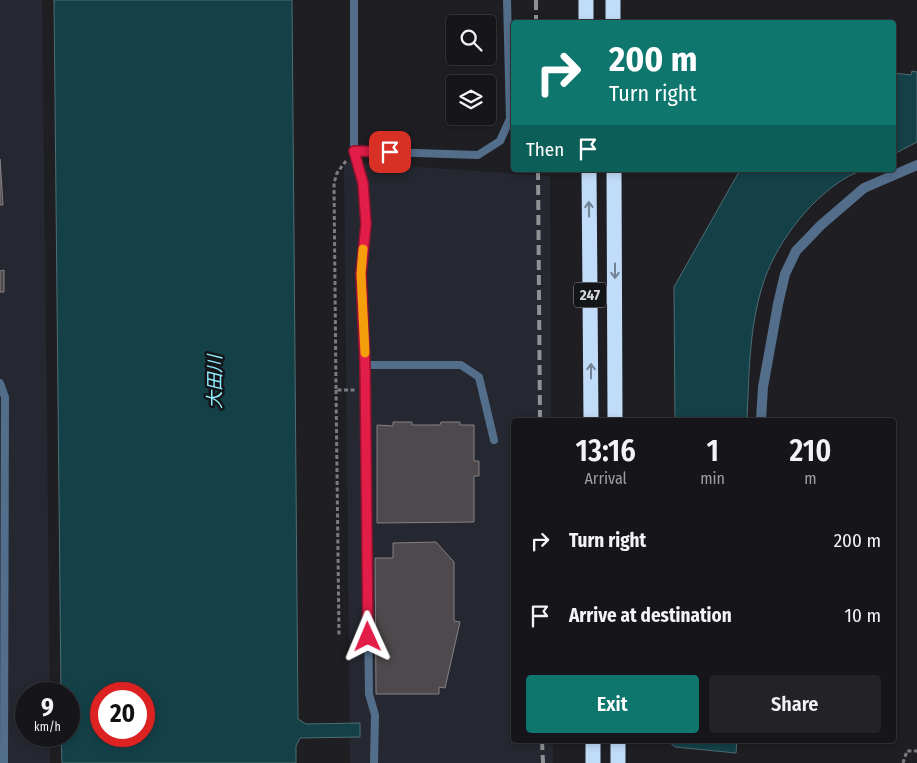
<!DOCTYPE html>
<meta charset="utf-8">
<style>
:root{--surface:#16161a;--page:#232327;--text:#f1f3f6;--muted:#9e9fa2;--line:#353539;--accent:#0f766e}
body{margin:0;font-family:"Fira Sans Condensed","Noto Sans JP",sans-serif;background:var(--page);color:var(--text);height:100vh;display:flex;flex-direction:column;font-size:19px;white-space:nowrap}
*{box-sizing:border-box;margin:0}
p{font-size:16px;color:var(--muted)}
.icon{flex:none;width:28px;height:28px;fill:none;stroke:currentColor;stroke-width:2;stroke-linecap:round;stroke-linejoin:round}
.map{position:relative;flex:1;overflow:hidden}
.panel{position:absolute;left:511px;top:418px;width:385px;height:325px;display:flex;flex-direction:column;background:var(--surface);border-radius:5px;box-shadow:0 2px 8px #0003,0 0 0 1px var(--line)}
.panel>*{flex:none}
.guide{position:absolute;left:511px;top:20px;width:385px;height:152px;border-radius:5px;box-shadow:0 2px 8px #0003,0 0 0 1px var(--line);background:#0f766e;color:#fff;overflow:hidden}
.fabs{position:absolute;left:446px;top:15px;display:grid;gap:10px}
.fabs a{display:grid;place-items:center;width:50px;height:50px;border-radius:5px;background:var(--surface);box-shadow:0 2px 8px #0003,0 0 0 1px var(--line);font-size:25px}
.speed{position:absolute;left:15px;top:682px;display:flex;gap:10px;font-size:25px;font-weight:700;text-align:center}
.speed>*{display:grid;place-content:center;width:65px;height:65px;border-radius:50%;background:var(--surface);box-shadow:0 2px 8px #0003,0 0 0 1px var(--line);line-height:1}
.speed small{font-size:12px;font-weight:400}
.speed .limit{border:8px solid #d22;background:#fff;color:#111}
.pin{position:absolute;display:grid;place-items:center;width:42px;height:42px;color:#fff;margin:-21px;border-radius:10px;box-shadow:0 2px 8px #0006}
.me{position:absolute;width:55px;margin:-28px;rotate:359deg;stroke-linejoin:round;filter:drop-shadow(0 0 4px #0008)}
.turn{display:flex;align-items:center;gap:18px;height:105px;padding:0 15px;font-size:22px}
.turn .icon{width:65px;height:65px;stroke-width:2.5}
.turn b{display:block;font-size:35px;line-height:42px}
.then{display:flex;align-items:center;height:48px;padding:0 15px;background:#0003;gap:10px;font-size:19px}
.eta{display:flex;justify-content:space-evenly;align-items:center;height:85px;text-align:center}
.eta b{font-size:30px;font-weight:600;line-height:35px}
.button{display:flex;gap:10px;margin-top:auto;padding:10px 15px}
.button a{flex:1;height:58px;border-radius:5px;background:var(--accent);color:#fff;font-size:20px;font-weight:600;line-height:58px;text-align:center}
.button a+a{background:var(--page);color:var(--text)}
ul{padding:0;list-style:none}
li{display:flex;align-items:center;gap:15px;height:75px;padding:0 15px}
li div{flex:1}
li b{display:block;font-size:19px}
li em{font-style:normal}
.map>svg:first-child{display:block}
</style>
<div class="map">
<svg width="917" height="763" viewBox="0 0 917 763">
<rect width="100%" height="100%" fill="#1e1e23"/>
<path fill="#262831" d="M0,0H42L50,694H26V736H50V763H0Z
M344,162L550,176L551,420H514V740H553V763H350Z"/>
<path fill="#144148" stroke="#4e6e74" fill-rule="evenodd" d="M54,0H292L298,719L306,724L360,723V737L300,738L296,746V763H62L61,736H69V694H61ZM101,694H144V736H101Z
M912,71L917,72V142L894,154V73L911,75Z
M740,170H862C856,173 850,175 844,179C808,201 774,246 762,287C749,330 749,376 747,420H675L674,287Z
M667,740L737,741L736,753L675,747Z"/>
<path fill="#4d494c" stroke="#868185" d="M0,159L3,205H0Z
M4,270V292H0V271Z
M393,422H412V425H440L441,422H460V425H474V461H479V476H474V522L377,523V425L393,426Z
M436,542L454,562V621L460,622L445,688L439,687V694H376L375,558H393V543Z"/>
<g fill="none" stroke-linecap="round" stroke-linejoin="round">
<path stroke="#7c7c80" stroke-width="3" stroke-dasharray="4 2.5" stroke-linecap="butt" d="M346,161L337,173L334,183L336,390H355
M336,390L339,636
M903,763L907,751H917"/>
<path stroke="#536e8b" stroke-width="8" d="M354,0V151L478,155L500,141L510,119L507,0
M354,151L363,183L366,224L361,274L365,365
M0,383L5,397L4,763
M374,763L375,715L369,694L365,365H461L479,377L494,440"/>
<path stroke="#536e8b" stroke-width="10" d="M761,420L763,387L778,304L785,274L796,251L821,225L864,188L917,165"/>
<path stroke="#c1dcf9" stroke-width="15" d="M586,0V22
M613,0V22
M589,170L591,420
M614,170L615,420
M593,740V763
M618,740V763"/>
<path stroke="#919195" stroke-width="4" stroke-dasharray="10 5" stroke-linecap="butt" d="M536,0V22
M538,170L540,420
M542,740L543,763"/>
</g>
<defs><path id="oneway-shaft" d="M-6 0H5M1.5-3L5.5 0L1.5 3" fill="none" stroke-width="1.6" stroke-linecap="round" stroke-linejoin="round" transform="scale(1.25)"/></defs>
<g stroke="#738294">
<use href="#oneway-shaft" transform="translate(589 209) rotate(-91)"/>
<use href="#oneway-shaft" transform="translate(615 271) rotate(90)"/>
<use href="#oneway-shaft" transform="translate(591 371) rotate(-90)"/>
</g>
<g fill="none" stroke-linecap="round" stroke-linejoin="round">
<defs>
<path id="route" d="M368,637L365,365L361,274L366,224L363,183L354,151L390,152"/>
</defs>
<use href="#route" stroke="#92132f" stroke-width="12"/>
<use href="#route" stroke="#e11d48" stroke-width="9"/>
<path stroke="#f59e0b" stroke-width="9" d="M363,249L361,274L365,353"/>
</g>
<g text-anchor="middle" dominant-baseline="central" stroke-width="5" stroke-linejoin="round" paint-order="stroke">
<rect fill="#141519" stroke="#9c9da0" stroke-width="1" x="574" y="282.5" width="32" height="25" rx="4"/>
<g font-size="15" font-weight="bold" fill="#d6d7da">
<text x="590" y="295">247</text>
</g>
<g font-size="18" font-style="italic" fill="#90effe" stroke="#141519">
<text transform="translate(215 382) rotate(-90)">大田川</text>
</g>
</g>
</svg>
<div class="fabs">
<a><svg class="icon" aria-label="search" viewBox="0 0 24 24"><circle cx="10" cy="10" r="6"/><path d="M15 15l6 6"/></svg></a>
<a><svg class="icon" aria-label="layers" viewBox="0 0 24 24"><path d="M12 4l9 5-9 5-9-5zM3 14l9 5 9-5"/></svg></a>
</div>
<div class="speed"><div>9<small>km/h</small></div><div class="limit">20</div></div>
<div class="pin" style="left:390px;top:152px;background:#d93025"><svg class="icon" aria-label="arrive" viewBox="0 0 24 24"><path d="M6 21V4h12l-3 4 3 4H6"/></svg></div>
<svg class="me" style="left:368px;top:637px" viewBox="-20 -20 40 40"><path d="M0-17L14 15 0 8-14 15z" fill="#e11d48" stroke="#fff" stroke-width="4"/></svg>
<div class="guide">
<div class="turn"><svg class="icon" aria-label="right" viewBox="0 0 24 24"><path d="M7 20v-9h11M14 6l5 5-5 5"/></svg><div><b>200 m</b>Turn right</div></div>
<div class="then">Then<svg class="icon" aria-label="arrive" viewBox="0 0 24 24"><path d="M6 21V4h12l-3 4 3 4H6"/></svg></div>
</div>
<section class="panel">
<div class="eta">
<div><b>13:16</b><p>Arrival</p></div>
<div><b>1</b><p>min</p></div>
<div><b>210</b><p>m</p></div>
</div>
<ul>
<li><svg class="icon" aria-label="right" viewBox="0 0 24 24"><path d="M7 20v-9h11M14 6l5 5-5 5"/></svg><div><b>Turn right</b></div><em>200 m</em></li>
<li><svg class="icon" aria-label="arrive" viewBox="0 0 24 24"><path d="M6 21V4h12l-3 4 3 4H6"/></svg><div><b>Arrive at destination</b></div><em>10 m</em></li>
</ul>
<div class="button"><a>Exit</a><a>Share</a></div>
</section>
</div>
